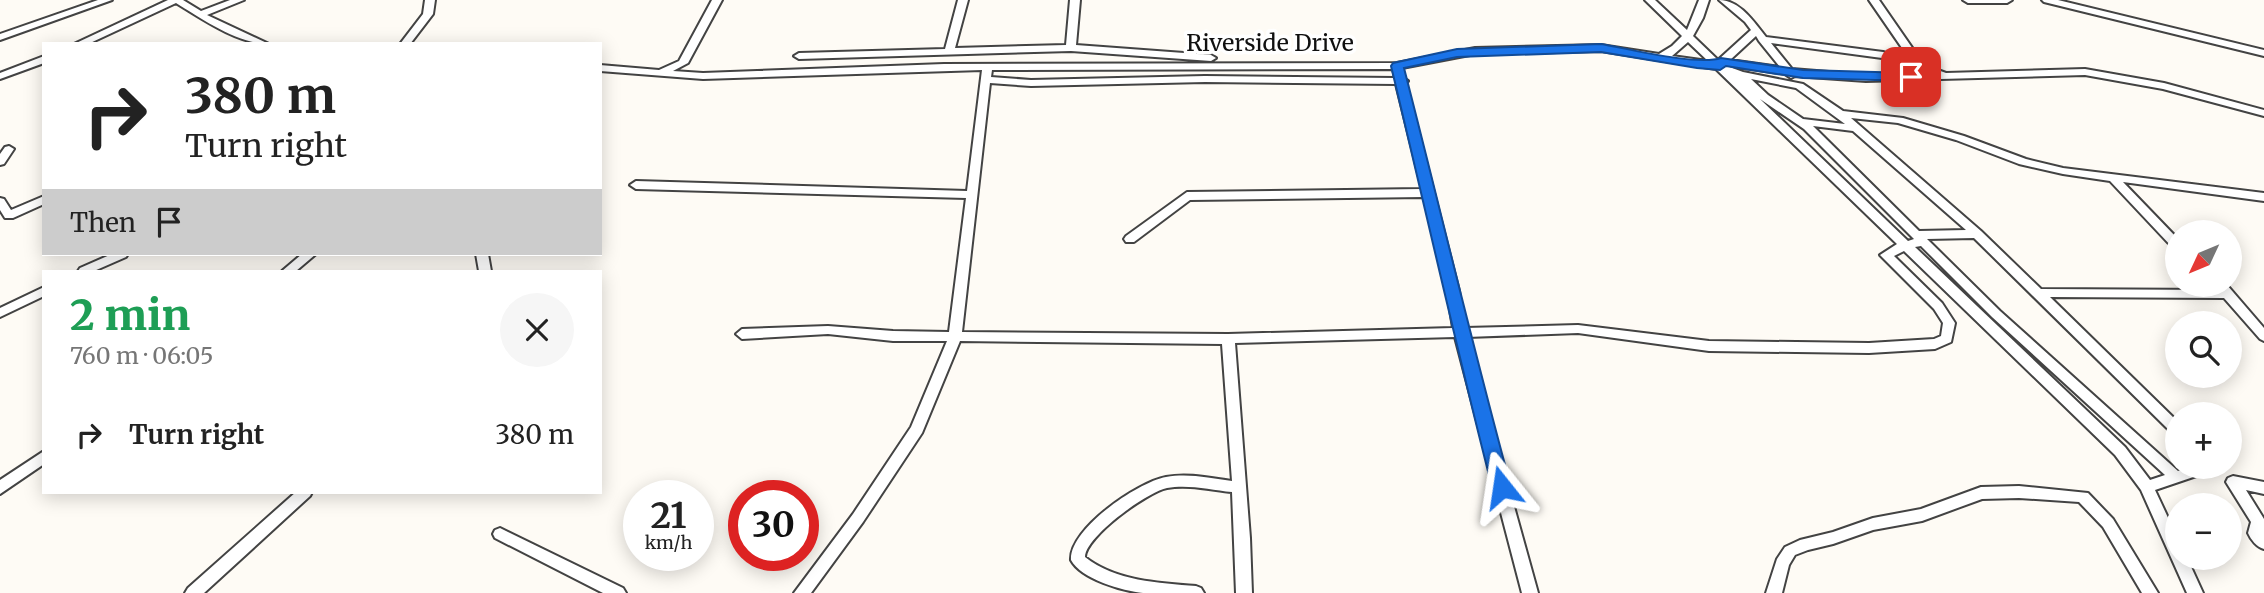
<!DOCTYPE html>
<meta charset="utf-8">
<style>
:root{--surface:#fff;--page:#f6f6f6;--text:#222;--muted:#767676}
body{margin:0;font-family:Merriweather,serif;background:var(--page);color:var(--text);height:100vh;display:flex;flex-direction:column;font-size:26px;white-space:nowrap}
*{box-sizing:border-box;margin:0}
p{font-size:23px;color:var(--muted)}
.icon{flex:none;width:38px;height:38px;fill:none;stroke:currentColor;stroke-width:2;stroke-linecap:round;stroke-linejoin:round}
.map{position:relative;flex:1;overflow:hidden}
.side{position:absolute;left:42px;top:270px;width:560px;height:224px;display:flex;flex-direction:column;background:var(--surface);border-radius:0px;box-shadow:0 4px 18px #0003}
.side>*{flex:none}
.banner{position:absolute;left:42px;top:42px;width:560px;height:214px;border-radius:0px;box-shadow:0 4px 18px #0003;background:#fff;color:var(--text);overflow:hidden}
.needle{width:46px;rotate:226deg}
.buttons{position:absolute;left:2165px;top:220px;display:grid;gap:14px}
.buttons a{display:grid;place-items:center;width:77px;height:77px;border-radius:50%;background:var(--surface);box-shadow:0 4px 18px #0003;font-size:35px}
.speed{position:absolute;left:623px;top:480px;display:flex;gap:14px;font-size:35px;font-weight:700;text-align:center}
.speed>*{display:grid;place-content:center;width:91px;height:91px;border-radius:50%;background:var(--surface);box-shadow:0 4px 18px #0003;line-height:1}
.speed small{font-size:18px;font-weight:400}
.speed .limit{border:10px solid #d22;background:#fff;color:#111}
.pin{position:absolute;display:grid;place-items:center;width:60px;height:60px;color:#fff;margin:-30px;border-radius:14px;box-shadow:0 4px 10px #0006}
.me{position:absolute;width:77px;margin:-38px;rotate:345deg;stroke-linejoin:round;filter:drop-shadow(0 0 5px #0008)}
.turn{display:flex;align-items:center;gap:24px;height:147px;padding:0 28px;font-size:32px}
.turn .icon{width:91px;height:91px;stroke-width:2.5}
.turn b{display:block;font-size:49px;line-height:60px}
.then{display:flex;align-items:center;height:66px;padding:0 28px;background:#0003;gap:14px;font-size:26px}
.round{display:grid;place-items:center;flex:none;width:74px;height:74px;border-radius:37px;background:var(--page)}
.headline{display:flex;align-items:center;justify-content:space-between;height:119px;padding:0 28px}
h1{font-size:42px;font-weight:800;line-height:52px;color:#1e9e55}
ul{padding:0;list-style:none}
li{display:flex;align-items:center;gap:21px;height:91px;padding:0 28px}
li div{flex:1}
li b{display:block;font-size:26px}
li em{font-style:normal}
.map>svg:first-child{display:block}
</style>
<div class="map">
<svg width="2264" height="593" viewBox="0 0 2264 593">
<rect width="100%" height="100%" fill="#fefbf5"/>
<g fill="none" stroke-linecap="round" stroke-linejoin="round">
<defs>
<path id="minor" d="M98,0H112L0,40V34Z
M168,0H183L201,11L230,0H244L207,15L269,44C238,44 202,19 176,3L88,44H74Z
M425,0H435L433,14L410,44H400L423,14Z
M712,0H722L688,63L673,71L703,73L944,64L1397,63L1475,48L1601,45L1659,54L1672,46L1682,36L1645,0H1655L1687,30L1699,0H1709L1703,18L1693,36L1718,60L1751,30L1745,22L1719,0C1740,0 1754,22 1766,37L1883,52L1911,61L1869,0H1879L1924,65L1946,73L2085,69L2164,83L2264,110V116L2163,89L2085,75L1866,81L1795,76L1791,78L1785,74L1724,65L1743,72L1803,84L1843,111L1903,118L1964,136L2026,159L2063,168L2264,193V201L2123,182L2177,238V249L2173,248L2110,181L2063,174L2019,164L1956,140L1898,123L1851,118L1981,231L2041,289L2217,290L2214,285H2227L2264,328V341L2260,339L2224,298L2050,297L2177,421V434L2172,433L1974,238L1927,239L2000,311L2178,471L2189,467H2213L2211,471L2155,490L2177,537V558H2187L2203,593H2187L2141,490L2115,455L1904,251L1894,256L1942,303L1955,323L1951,342L1935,349L1869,353L1709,351L1578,333L1467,337L1538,593H1522L1455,337L1235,343L1250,538L1252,593H1236L1232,492C1211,490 1188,484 1167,488C1147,492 1085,537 1085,557C1115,581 1159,583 1196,586L1201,588L1204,593C1184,593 1163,593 1143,593C1123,591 1081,579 1071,560C1069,529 1138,482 1166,477C1188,473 1210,478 1232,481L1222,344L960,341L922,433L863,522L811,593H794L853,514L911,427L947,341H893L828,334L742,339L736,334L742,329L828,326L893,331L949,332L966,198L636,189L630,185L636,181L967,191L982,70L703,79L600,71V65L659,70L679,61ZM1756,36L1759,41L1780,67L1730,60ZM1688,42L1708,61L1672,56ZM1771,43L1882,58L1928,73L1866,75L1792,69ZM1601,51L1716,69L1897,244L1880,255L1934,309L1943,323L1941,336L1934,339L1869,343L1709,341L1578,325L1465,328L1459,291L1406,83L1408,81L1405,79L1402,68L1475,54ZM1393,69L1395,78L1205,76L1031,80L991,77L992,70ZM1735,75L1760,99L1804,129L1914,239L1908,241ZM1751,79L1796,88L1845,124L1803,119L1768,95ZM1205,82L1396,84L1422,189L1187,192L1126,236L1124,239L1126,242H1134L1190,200L1424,197L1447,291L1453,328L1228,334L962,332L990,83L1031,86ZM1813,126L1853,131L1966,230L1919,231ZM1921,246L1992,317L2165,475L2150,480L2125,447L1915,247Z
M958,0H968L955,48L1066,45L1070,0H1080L1076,45L1211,55L1216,58L1211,61L1071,51L799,59L794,56L799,53L945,49Z
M1963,0H2012L2007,3H1968Z
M2042,0H2058L2264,50V56L2044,2Z
M44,56V63L0,79V73Z
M9,146L14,149L4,164L0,165V154L5,147Z
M44,196V204L13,218H5L0,210V198L4,199L11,210Z
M112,254H128L126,257L94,271H78L80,268Z
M302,254H316L296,271H282Z
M476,254H488L491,271H479Z
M44,287V296L0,317V308Z
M44,451V464L0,494V480Z
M2233,476L2264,482V494L2246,490L2264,519V549C2257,547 2251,540 2248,533L2251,522L2226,482L2228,478Z
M2019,486L2088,493L2113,519L2158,593H2142L2103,527L2079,502L2019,498L1982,499L1922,521L1873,530L1833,544L1808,550L1795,555L1789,565L1782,593H1766L1777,559L1785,547L1800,540L1833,532L1873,518L1921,509L1981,487Z
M296,492H312L310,496L204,593H185L188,588Z
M500,528L623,588L626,593H603L495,538L493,534L495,530Z"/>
</defs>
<use href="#minor" stroke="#434343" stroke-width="4"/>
<use href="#minor" fill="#fff" fill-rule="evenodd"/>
</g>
<path fill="#1a73e8" stroke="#114b97" stroke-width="2" d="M1601,44C1629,49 1698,66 1721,58L1803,70L1911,73L1917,77L1911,81L1803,78L1726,66L1720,70L1697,68L1601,52L1457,57L1404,68C1440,208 1473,348 1511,487L1508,492L1502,494L1495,492L1492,487C1456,347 1425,207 1391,66L1393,63L1457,49Z"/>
<g text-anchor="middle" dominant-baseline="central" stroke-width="7" stroke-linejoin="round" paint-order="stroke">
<g font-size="23" fill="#101010" stroke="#fff">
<text x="1270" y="42">Riverside Drive</text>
</g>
</g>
</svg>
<div class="buttons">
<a><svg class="needle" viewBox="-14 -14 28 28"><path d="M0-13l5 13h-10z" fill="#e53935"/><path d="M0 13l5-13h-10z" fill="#767676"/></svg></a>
<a><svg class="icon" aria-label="search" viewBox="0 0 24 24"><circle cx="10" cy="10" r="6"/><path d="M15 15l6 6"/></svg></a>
<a>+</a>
<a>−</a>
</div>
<div class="speed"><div>21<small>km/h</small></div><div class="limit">30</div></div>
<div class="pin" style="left:1911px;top:77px;background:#d93025"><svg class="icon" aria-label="arrive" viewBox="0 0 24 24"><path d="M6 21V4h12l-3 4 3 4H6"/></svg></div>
<svg class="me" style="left:1502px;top:487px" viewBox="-20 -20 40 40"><path d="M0-17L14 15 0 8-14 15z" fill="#1a73e8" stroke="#fff" stroke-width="4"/></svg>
<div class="banner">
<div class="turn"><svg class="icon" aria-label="right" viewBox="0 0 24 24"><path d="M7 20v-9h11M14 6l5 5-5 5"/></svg><div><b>380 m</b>Turn right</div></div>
<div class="then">Then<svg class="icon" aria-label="arrive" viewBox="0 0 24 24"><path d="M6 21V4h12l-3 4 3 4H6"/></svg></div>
</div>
<section class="side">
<div class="headline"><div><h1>2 min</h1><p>760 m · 06:05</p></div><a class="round"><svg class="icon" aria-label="close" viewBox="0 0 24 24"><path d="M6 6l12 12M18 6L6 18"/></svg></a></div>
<ul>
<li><svg class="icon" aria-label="right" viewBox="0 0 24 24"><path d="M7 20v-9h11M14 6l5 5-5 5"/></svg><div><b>Turn right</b></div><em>380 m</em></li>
</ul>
</section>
</div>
